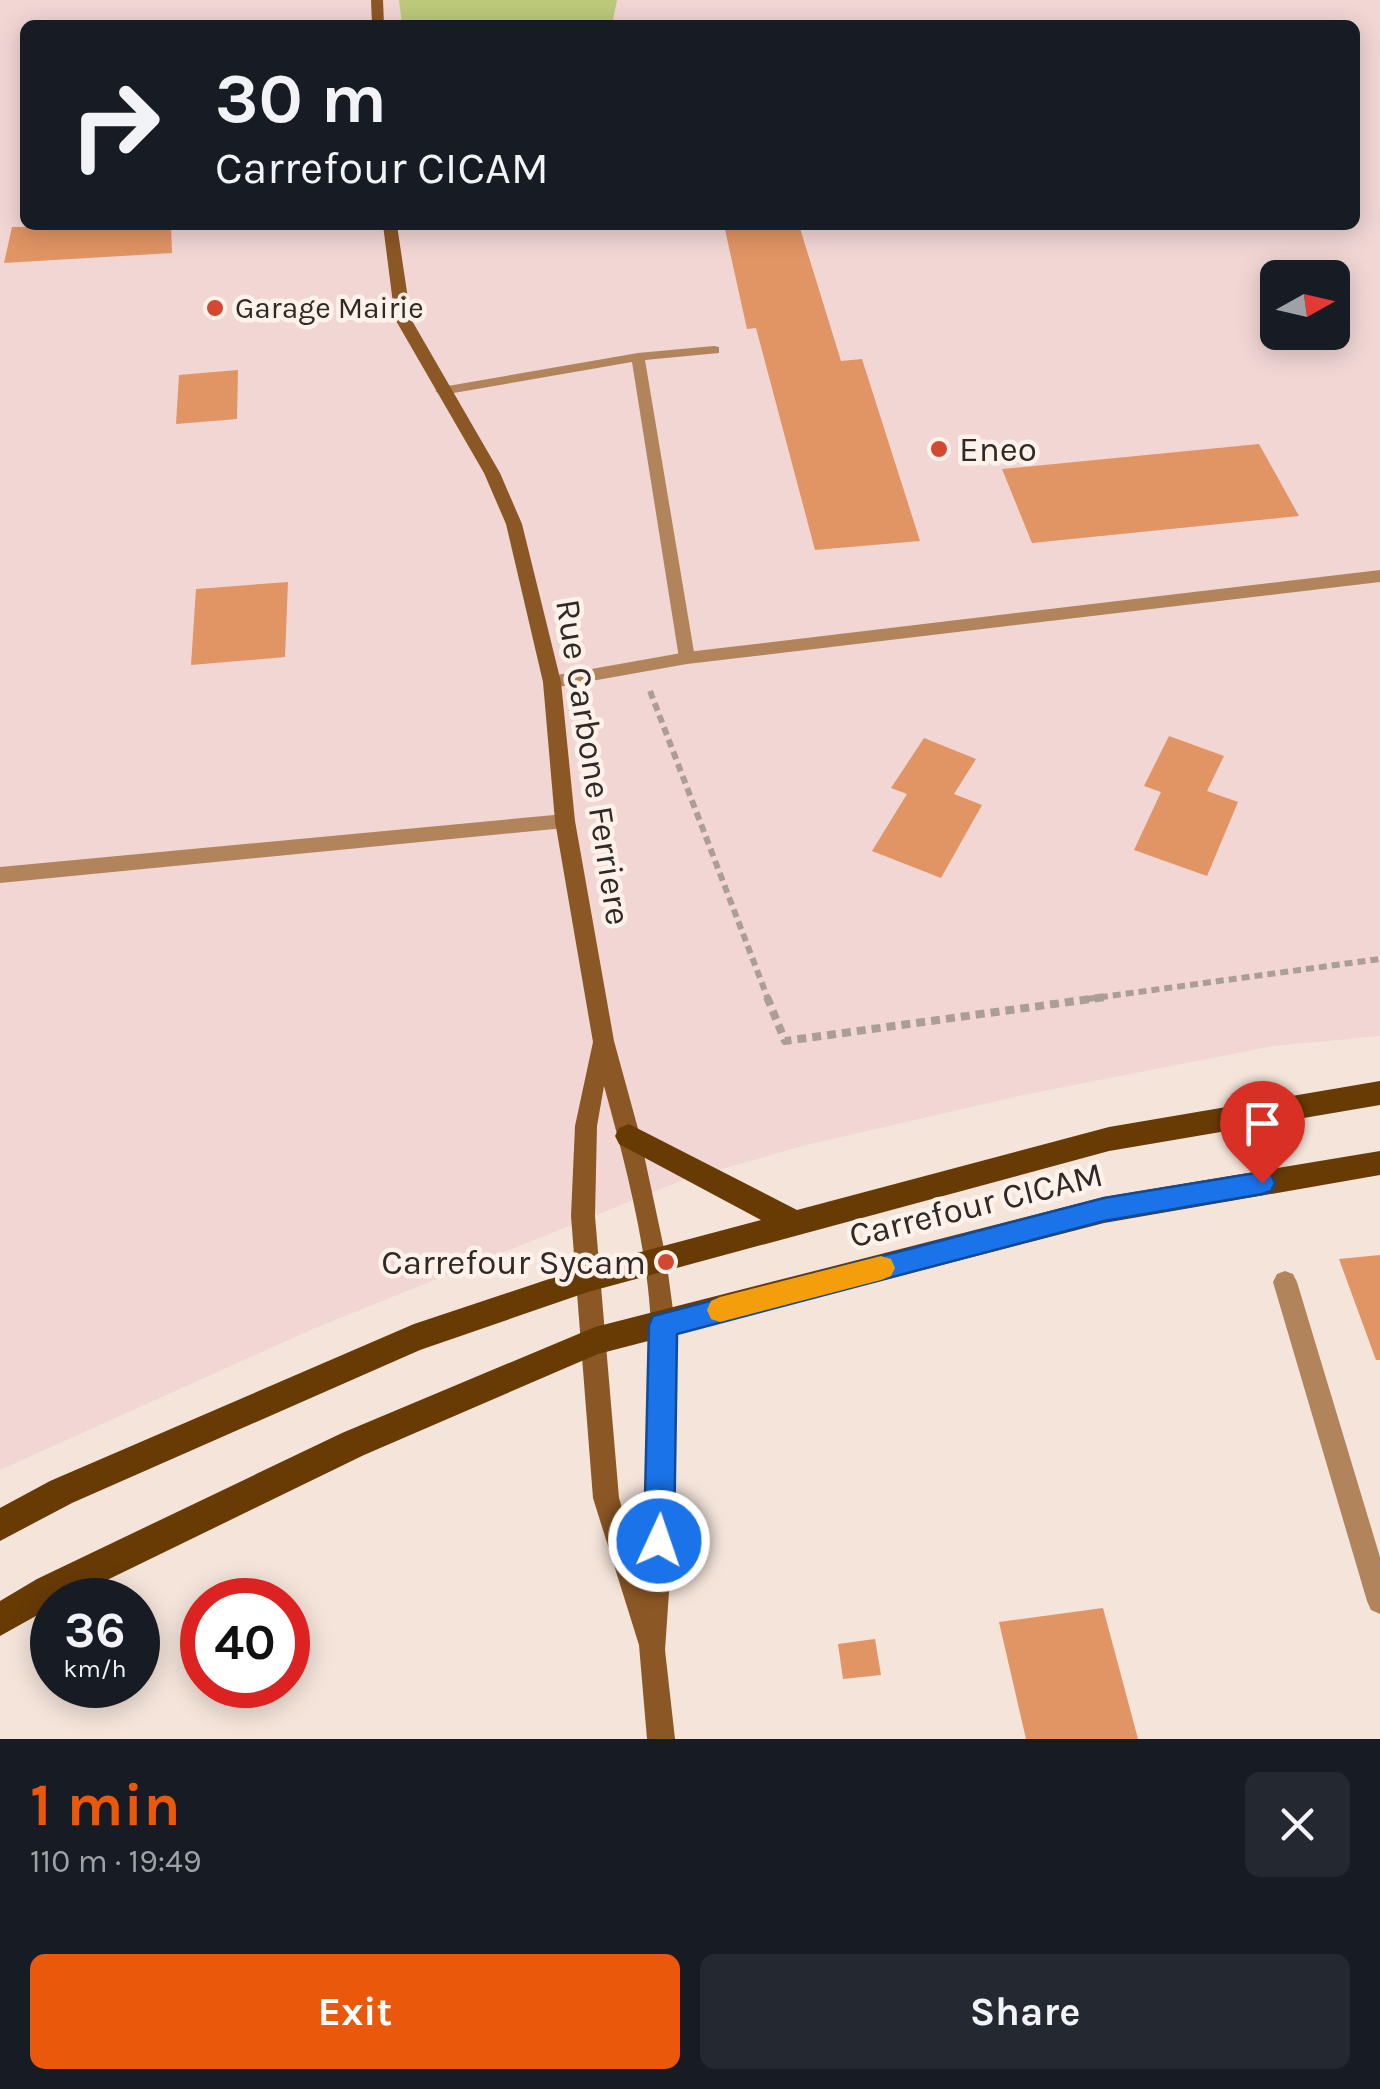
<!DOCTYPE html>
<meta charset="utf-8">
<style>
:root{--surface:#171b24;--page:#242831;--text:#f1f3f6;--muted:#9ea1a6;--accent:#ea580c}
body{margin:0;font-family:Karla,sans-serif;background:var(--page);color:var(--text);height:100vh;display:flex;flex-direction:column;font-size:38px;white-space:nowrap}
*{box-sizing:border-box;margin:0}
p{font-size:32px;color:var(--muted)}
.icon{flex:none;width:55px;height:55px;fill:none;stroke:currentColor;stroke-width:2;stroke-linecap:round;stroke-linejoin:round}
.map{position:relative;height:1739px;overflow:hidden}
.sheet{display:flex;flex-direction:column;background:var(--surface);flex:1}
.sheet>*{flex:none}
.hud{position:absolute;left:20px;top:20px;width:1340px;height:210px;border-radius:15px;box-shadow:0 5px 25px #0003;background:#171b24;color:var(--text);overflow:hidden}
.needle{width:65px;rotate:82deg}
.fabs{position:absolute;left:1260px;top:260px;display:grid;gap:20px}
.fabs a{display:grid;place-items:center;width:90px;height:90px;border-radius:15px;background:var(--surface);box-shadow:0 5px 25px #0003;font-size:50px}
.speed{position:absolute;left:30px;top:1578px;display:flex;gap:20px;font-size:50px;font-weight:700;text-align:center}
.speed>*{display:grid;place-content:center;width:130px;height:130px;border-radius:50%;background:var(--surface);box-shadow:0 5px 25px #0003;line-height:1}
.speed small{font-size:25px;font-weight:400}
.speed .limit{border:15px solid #d22;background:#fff;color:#111}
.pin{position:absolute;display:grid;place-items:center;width:85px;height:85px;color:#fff;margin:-102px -42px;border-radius:50% 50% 50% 0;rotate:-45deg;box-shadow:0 0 10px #0007}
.pin .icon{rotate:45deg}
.me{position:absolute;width:110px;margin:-55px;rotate:3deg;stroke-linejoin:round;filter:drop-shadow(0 0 8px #0008)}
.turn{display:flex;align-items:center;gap:35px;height:210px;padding:0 30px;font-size:45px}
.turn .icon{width:130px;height:130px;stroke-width:2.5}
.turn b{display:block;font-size:70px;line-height:85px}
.round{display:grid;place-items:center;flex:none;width:105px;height:105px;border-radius:15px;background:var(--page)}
.summary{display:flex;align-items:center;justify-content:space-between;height:170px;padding:0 30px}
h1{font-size:60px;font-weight:700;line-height:75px;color:var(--accent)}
.button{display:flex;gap:20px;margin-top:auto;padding:20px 30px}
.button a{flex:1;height:115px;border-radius:15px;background:var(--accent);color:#fff;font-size:40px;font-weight:700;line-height:115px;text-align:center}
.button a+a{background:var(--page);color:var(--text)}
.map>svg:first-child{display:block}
</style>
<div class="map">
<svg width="1380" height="1739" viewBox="0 0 1380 1739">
<rect width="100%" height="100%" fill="#f4e4da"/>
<path fill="#f1d6d4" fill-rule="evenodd" d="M0,0H1380V1036L1273,1046L1023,1095L806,1145L683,1180L315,1328L0,1470ZM25,25H1355V225H25ZM1278,278H1332V332H1278Z"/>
<path fill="#bcc97a" d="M399,0H617L612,25H402Z"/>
<path fill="#e19464" d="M171,225L172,253L4,263L12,227Z
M724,225H799L841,361L862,359L920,541L815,550L756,328L747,329Z
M238,370L237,419L176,424L179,375Z
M1259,444L1299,516L1032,543L1002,469Z
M288,582L285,657L191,665L196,589Z
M1169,736L1224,756L1207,791L1238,802L1207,876L1134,850L1161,792L1144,786Z
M924,738L976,759L954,794L982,805L941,878L872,851L907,794L891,788Z
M1380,1255V1360H1376L1339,1259Z
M1103,1608L1138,1739H1026L999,1622Z
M875,1639L881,1675L843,1679L838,1644Z"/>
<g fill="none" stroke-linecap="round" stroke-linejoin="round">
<path stroke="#ab9e97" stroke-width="6" stroke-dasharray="8 5" stroke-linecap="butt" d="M650,691L768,999
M1087,999L1380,959"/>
<path stroke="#ab9e97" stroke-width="8" stroke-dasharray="9 6" stroke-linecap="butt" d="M767,997L785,1041L1105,997"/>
<path fill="#b1845c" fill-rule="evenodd" d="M714,346L719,347V353L645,360L695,658L687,664L679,658L632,362L442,395L435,391L442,387L638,353Z"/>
<path fill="#b1845c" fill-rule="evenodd" d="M1380,570V582L687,664L552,688L543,682L552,676L687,652Z
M565,814L575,821L565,828L0,883V867Z
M1285,1271L1293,1274L1297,1282L1380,1557V1614L1371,1610L1367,1601L1273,1282L1277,1274Z"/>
<path fill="#8b5724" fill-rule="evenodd" d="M371,0H383L384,25H372Z
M383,225H397L411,319L500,473L522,524L561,682L575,821L614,1041L640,1136L666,1258L675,1325V1505L665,1650L675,1739H647L639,1645L593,1498L571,1216L575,1126L593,1042L555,821L543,682L506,524L484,473L395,319ZM604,1086C625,1162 648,1249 651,1327C654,1411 650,1496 644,1580L619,1498L595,1216L597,1126Z"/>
<path fill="#683b05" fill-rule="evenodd" d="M1380,1081V1105L1109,1151L588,1292L420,1350L72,1503L0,1541V1508L50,1481L414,1324L588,1266L761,1220L619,1144L615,1136L619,1128L629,1124L797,1210L1109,1127Z
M1380,1151V1175L1104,1223L598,1354L364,1455L66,1600H52V1607L0,1636V1601L37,1579L342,1433L595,1327L1104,1197Z"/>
</g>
<path fill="#1a73e8" stroke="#114b97" stroke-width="2.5" d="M1262,1172L1271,1175L1275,1183L1271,1191L1262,1194L1104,1221L677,1334L674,1541L669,1551L659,1555L649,1551L644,1541L649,1325L653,1316L1104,1198Z"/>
<path fill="#f59e0b" d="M881,1256L891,1259L895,1268L891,1276L881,1280L720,1322L711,1319L707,1310L711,1301L720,1297Z"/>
<g fill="#d44832" stroke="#fff2ea" stroke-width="4">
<circle cx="215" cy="308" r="10"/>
<circle cx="939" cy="449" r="10"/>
<circle cx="666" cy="1262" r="10"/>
</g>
<g text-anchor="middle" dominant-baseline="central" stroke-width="9" stroke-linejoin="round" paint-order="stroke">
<g font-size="30" fill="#302926" stroke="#fff2ea" text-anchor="start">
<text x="235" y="308">Garage Mairie</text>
</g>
<g font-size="35" fill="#302926" stroke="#fff2ea" text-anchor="start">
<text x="959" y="449">Eneo</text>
<text x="646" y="1262" text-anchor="end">Carrefour Sycam</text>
</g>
<g font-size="35" fill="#302926" stroke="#fff2ea">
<text transform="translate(593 762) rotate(81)">Rue Carbone Ferriere</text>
<text transform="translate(976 1205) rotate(-14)">Carrefour CICAM</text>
</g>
</g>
</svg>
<div class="fabs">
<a><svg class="needle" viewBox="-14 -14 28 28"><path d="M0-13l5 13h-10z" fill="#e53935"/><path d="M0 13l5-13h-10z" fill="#9ea1a6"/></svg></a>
</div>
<div class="speed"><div>36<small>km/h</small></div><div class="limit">40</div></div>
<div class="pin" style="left:1262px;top:1183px;background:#d93025"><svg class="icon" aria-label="arrive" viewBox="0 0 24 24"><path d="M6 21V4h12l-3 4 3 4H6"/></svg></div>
<svg class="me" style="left:659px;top:1541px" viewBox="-20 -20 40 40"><circle r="17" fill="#1a73e8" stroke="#fff" stroke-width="3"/><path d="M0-11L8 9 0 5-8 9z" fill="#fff"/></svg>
<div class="hud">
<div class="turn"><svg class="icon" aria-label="right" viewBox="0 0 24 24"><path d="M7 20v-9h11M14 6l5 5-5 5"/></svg><div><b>30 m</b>Carrefour CICAM</div></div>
</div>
</div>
<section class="sheet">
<div class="summary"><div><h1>1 min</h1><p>110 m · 19:49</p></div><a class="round"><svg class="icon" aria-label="close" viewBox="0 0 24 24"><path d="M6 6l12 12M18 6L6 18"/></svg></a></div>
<div class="button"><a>Exit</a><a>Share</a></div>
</section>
